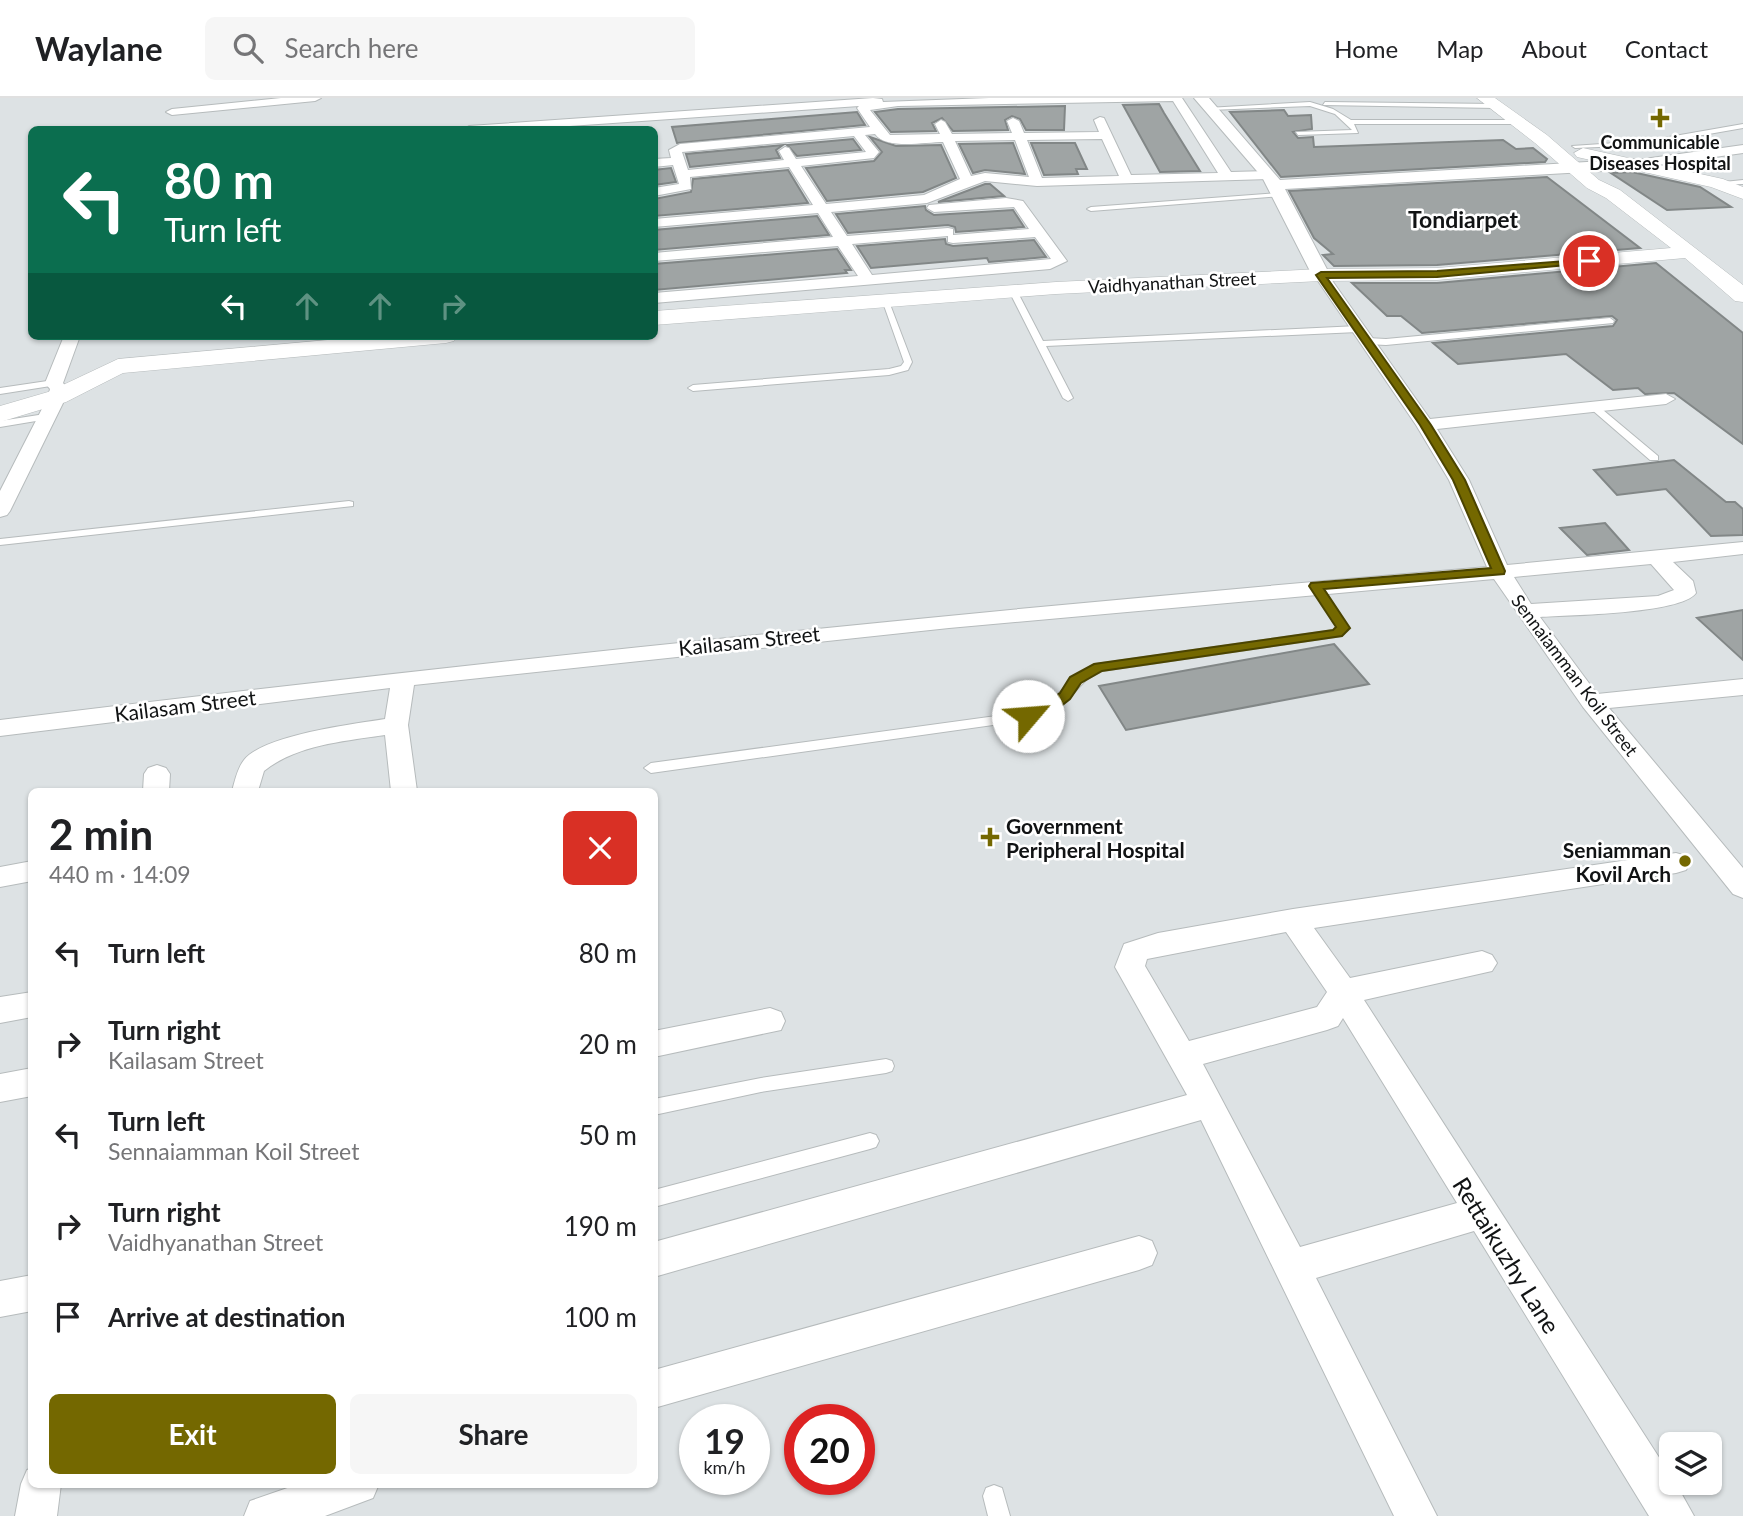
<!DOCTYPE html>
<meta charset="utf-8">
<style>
:root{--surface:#fff;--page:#f6f6f6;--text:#202124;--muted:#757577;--line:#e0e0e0;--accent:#746800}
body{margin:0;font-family:Lato,sans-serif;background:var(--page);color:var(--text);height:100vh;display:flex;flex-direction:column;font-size:26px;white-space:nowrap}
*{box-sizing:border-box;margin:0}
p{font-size:23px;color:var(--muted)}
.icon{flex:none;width:38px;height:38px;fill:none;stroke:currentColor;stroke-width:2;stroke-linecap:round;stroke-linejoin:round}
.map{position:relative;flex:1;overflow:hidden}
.details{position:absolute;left:28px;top:690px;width:630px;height:700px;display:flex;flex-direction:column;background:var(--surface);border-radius:10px;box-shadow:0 2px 5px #0004}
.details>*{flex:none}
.guide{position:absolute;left:28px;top:28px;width:630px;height:214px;border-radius:10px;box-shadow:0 2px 5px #0004;background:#0b6e4f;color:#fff;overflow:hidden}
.controls{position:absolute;left:1659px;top:1334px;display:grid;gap:14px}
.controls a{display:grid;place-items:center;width:63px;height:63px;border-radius:10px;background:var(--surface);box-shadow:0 2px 5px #0004;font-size:35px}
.speed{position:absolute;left:679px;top:1306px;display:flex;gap:14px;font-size:35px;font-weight:700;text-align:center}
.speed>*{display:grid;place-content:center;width:91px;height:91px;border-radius:50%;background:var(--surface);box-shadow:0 2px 5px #0004;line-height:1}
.speed small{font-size:18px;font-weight:400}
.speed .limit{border:10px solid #d22;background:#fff;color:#111}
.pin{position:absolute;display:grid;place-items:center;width:60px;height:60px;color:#fff;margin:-30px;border:4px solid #fff;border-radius:50%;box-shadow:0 2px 7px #0007}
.me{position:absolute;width:77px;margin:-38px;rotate:63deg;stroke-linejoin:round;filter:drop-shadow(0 0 5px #0008)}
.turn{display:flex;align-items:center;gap:24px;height:147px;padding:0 21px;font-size:32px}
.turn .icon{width:91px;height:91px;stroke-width:2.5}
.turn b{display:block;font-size:49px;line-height:60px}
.lanes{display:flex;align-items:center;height:66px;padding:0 21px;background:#0003;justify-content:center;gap:35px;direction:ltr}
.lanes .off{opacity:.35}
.round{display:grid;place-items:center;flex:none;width:74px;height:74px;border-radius:10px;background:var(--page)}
.overview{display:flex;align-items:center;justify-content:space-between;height:119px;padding:0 21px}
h1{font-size:42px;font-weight:700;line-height:52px}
.action{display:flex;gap:14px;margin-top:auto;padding:14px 21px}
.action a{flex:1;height:80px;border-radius:10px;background:var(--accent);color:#fff;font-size:28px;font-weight:700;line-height:80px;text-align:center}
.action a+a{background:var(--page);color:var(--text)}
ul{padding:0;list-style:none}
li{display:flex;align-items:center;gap:21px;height:91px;padding:0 21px}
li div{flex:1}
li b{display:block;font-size:26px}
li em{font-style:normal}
header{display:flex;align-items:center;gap:42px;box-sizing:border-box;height:98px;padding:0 35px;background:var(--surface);border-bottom:2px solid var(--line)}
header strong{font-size:33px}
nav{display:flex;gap:38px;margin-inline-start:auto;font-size:24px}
.search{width:490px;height:63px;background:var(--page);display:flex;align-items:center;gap:18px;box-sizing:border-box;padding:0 24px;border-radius:10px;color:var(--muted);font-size:26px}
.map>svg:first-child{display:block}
</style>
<header>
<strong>Waylane</strong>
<div class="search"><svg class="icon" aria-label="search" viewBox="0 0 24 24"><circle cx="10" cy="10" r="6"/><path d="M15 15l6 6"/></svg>Search here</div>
<nav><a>Home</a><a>Map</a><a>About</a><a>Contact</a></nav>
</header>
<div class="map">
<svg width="1743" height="1418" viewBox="0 0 1743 1418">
<rect width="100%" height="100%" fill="#dde2e4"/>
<path fill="#9fa4a4" stroke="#828787" stroke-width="2" d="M1159,6L1164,15L1200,73L1160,74L1123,7Z
M1065,8L1064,32H1026L1020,21L1012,18L1005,22L1008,32L953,33L942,20L932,25L936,33L891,34L875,14L898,11Z
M1284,12L1288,18L1311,17L1312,31L1293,34L1298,40L1313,39L1314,49L1503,42L1516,51L1533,50L1547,61L1545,64L1281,79L1230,14Z
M857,14L865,27L677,45L672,29Z
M870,39L896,48L941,47L956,80L923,94L827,103L806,70L874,63L882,54Z
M853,41L861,52L797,58L787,47Z
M1013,45L1025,76L985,72L973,75L959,46Z
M1031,45H1075L1087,71H1076L1078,76L1044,77Z
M783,47L776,52L780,60L690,69L686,56Z
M671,70L676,84L654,87V72Z
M788,72L808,105L654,118V101L691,94L693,81Z
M1632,74L1700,89L1731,109L1667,112L1611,75Z
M1547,79L1640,150L1437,167L1334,168L1323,157L1333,156L1314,140L1289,93Z
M985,86H990L1004,98L938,104Z
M925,108L926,112L934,117L1013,112L1024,129L956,134L955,129L948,127L848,135L836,116Z
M817,118L829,137L654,152V132Z
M945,141L946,146L953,148L1034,142L1046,159L989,164L987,160L871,170L857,148Z
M837,151L851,172H845L847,175L654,192V166Z
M1656,165L1743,235V346L1674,295L1645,296L1638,290L1613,292L1566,256L1458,266L1433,245L1613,228L1617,222L1612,218L1422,235L1401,218H1387L1352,185H1437Z
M1674,362L1726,404H1735L1743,411V437L1711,438L1666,391L1617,397L1594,372Z
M1605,425L1629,452L1587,457L1560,430Z
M1743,512V562L1697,520Z
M1334,546L1369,586L1126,632L1099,588Z"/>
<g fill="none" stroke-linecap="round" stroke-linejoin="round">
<defs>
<path id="service" d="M1310,4L1333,11L1351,22H1519L1522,24L1519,26H1354L1358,35L1298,37L1296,34L1352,32L1335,16L1310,8L1210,12L1207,10Z
M1325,4L1496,6L1499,8L1496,10L1323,7Z
M1743,26V30L1646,47L1575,50L1572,48L1646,43Z
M1743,82V86L1717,87L1714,85Z
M1280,95L1282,98L1091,113L1087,111L1091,109Z
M1010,191L1017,193L1043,243L1358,228L1362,231L1358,234L1046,248L1073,300L1068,303L1063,300L1009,193Z
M881,199L888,201L912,264L908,272L889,277L693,293L688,290L693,287L889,271L901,268L904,264Z
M1610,220L1614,223L1613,225L1386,247L1367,246L1363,243L1367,240L1386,241Z
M54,282L59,285L57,287L0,296V290Z
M1591,307H1597L1658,358V362H1650L1591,311Z
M45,316L48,317V321L0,329V323Z
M349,403L353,404V408L0,447V441Z
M1316,485L1320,486L1349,530L1342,538L1102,573L1087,581L1061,608L1028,622L651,675L644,670L651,665L1026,614L1051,603L1078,576L1095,566L1334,532L1337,529L1310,488Z
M886,961L892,963L894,968L892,973L886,975L761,994L654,1017V1001L761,980Z
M870,1035L876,1037L879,1043L876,1049L870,1051L654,1109V1092Z
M994,1387L1002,1390L1010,1418H988L983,1398L986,1390Z"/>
<path id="minor" d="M281,0H321L315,3L172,17L166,14L172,11Z
M873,0L882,1L883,4L989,0H1182L1231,74L1269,73L1275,77L1269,81L1037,88L985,83L927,105L831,114L847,138L948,130L953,131V137L1029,131L1014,109L934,114L927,110L929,107L1006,100L1023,103L1067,163L1050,171L654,205V195L858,178L838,148L654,163V155L833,139L818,115L654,129V121L813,107L789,69L690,79L691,91L654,98V90L679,86L673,67L654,69V61L671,60L669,52L680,46L870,29L857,10L859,8L512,32H463L469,28ZM1173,3L1218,75L1131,77L1104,20L1100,19L1094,22L1099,34L1024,35L1019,23L1013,20L1007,23L1012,35L952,36L945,24L941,22L935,26L940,36L890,37L870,12L898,8ZM875,36C886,52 925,44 943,44L960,81L924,97L826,106L801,68L874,60L879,54L865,37ZM854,38L866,54L796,61L789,50L785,49L779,53L784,62L688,72L682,54ZM1102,41L1119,78L1042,80L1027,42ZM1015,42L1029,79L985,75L971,78L955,43ZM948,138V144L953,145L1035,139L1051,161L872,177L852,146Z
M1743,47V55L1637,70L1631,66L1637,62Z
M1321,173L1326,174L1430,321L1666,296L1675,301L1666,306L1437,331L1469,382L1507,467L1743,444V456L1673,464L1693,483L1696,495C1681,516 1569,517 1540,519L1597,596L1743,581V597L1609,610L1743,770V800L1733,796L1583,609L1494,481L949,530L414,587L408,627L417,693H391L385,637C345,643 296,647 264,673L258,693H232C235,683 237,671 244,662C264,637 353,626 385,621L390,590L0,638V622C495,561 990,511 1487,469L1449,382L1416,327L1314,177ZM1651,466L1674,492L1658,498L1531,506L1514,479Z
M64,238H80L63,285L68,291L66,299L10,413L7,417L0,419V393L48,299L50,291L45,285Z
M157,667L166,670L170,676L169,693H143L144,676L148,670Z
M1676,755L1686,758L1690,765L1686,772L1676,775L1314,830L1350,880L1482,853L1492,857L1497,865L1492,873L1364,902L1671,1378V1384H1675L1694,1418H1649L1474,1133L1316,1180L1437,1418H1394L1201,1022L654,1179V1144L1187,997L1115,869L1124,846L1158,835L1293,811ZM1286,834L1327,894L1317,909L1189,943L1145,868L1147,861ZM1343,920L1457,1105L1300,1149L1203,966L1327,932L1338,928Z
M32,763V783L0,789V769Z
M32,894V919L0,925V899Z
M770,910L781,914L785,923L781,932L654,959V933Z
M32,970V998L0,1004V976Z
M1139,1138L1152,1143L1157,1155L1152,1167L1139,1172L654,1310V1272Z
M32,1177V1213L0,1219V1183Z
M32,1370V1386H61L57,1418H15L21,1386L27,1372Z
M299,1386H379L373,1400L325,1418H244L250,1403Z"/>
<path id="tertiary" d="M1194,0H1209L1280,82L1637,61L1645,66L1637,71L1285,91L1330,177L1321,183L1312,177L1262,79Z"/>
<path id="secondary" d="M1477,0H1495L1547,37L1599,82L1620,92L1743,187V204L1735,203L1685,160L1437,182L1321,183L1056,196L654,227V213L1056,184L1321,171L1437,170L1671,150L1606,100L1587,90L1535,45Z
M1583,50L1723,81L1743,89V101L1711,89L1577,59L1574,55Z
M371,238H457L454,243L446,245L123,275L66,304L0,324V308L48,294L118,261Z"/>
</defs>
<use href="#service" stroke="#b6bbbc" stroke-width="2"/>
<use href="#minor" stroke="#b6bbbc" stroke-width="2"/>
<use href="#tertiary" stroke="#b6bbbc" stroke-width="2"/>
<use href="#secondary" stroke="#b6bbbc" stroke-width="1"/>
<use href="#service" fill="#fff" fill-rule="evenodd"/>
<use href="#minor" fill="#fff" fill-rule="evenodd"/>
<use href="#tertiary" fill="#fff" fill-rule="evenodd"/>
<use href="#secondary" fill="#fff" fill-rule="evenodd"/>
</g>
<path fill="#746800" stroke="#4b4400" stroke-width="2" d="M1592,161L1593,163L1589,165L1437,179L1327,180L1431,327L1465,382L1505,473L1504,476L1324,491L1350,530L1342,538L1102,573L1081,585L1070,601L1055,613L1034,622H1023L1021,618L1044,606L1060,595L1070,579L1094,566L1333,532L1336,529L1309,488L1311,485L1491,470L1453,382L1420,327L1316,177L1321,174L1437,173Z"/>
<g fill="#746800" stroke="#fff" stroke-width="2.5">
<path d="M1656.5 9.5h7v7h7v7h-7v7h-7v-7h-7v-7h7z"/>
<path d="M986.5 728.5h7v7h7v7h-7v7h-7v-7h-7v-7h7z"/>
<circle cx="1685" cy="763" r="7"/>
</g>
<g text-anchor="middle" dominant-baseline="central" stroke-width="5" stroke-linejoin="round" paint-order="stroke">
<g font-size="18" font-weight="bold" fill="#111314" stroke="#fff">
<text x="1660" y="44">Communicable<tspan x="1660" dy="21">Diseases Hospital</tspan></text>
</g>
<g font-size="18" fill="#111314" stroke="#fff">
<text transform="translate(1172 184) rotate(-3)">Vaidhyanathan Street</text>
<text transform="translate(1575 577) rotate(53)">Sennaiamman Koil Street</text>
</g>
<g font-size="21" fill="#111314" stroke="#fff">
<text transform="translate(749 542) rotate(-6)">Kailasam Street</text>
<text transform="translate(185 607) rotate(-7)">Kailasam Street</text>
</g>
<g font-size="21" font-weight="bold" fill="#111314" stroke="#fff" text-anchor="start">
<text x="1006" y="727">Government<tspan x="1006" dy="24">Peripheral Hospital</tspan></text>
<text x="1671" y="751" text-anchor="end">Seniamman<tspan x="1671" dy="24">Kovil Arch</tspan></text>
</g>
<g font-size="23" font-weight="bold" fill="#111314" stroke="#fff">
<text x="1463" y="121">Tondiarpet</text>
</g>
<g font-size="24" fill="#111314" stroke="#fff">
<text transform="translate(1507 1157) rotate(58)">Rettaikuzhy Lane</text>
</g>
</g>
</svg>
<div class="controls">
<a><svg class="icon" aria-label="layers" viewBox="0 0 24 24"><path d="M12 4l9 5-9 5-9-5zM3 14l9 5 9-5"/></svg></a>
</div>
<div class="speed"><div>19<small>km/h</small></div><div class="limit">20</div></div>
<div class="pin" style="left:1589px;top:163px;background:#d93025"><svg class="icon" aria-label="arrive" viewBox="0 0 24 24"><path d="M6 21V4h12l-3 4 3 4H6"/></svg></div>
<svg class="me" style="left:1028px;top:618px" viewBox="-20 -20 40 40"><circle r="19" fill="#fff"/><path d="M0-13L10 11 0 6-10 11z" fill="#746800"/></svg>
<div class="guide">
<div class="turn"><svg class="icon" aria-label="left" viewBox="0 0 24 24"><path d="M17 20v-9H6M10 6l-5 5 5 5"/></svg><div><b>80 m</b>Turn left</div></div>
<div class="lanes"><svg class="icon" aria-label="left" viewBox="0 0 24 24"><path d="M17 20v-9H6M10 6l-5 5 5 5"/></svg><svg class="icon off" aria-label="ahead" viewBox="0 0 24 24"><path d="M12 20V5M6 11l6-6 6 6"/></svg><svg class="icon off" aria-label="ahead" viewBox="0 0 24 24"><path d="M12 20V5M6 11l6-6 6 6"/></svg><svg class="icon off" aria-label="right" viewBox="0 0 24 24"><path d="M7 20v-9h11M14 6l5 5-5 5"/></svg></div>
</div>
<section class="details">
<div class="overview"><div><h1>2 min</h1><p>440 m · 14:09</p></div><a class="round" style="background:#d93025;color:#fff"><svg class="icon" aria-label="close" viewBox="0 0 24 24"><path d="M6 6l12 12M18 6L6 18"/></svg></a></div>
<ul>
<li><svg class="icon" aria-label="left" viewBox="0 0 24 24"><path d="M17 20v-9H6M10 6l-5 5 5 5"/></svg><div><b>Turn left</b></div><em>80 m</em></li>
<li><svg class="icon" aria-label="right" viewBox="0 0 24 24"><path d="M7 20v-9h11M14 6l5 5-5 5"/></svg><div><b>Turn right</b><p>Kailasam Street</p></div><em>20 m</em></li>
<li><svg class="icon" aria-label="left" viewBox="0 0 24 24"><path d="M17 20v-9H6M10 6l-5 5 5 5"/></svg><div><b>Turn left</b><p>Sennaiamman Koil Street</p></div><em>50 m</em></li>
<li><svg class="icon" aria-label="right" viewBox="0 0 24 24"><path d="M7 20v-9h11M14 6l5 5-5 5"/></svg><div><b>Turn right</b><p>Vaidhyanathan Street</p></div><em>190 m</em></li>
<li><svg class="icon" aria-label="arrive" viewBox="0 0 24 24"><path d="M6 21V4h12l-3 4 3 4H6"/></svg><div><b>Arrive at destination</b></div><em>100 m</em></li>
</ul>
<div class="action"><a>Exit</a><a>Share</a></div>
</section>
</div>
